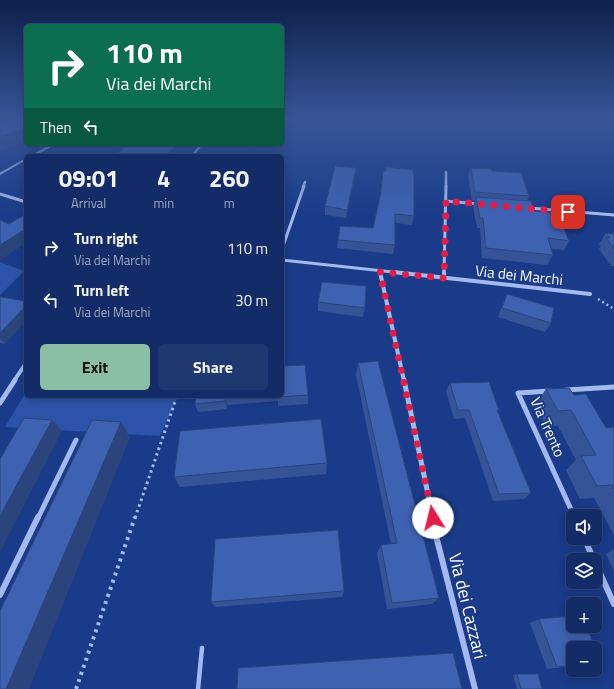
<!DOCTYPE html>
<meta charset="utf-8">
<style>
:root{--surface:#132c67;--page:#203870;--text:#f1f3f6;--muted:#9da7c0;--line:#32487b;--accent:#8abfa5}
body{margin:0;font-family:"Titillium Web",sans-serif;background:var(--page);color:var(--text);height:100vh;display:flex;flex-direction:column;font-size:15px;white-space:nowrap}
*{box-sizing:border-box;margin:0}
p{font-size:13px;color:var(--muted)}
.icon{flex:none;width:22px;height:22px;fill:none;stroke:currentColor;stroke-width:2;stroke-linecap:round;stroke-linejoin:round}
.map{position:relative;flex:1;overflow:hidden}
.side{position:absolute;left:24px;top:154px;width:260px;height:244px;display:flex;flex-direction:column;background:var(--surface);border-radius:6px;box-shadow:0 2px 10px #0003,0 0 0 1px var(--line)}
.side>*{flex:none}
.banner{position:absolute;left:24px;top:24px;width:260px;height:122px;border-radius:6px;box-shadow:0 2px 10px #0003,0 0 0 1px var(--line);background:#0b6e4f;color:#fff;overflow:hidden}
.tools{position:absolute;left:566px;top:509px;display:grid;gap:8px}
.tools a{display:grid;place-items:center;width:36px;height:36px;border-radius:6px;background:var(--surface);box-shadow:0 2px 10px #0003,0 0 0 1px var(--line);font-size:20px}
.pin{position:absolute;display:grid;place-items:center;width:34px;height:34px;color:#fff;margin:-17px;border-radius:8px;box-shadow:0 2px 6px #0006}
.me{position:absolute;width:44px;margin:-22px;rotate:351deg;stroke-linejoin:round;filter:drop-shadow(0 0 3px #0008)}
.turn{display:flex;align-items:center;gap:14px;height:84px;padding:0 16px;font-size:18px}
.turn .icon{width:52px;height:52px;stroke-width:2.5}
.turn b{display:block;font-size:28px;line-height:34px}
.then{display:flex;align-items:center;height:38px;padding:0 16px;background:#0003;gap:8px;font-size:15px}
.eta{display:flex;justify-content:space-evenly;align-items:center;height:68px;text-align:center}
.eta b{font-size:24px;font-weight:700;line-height:28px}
.cta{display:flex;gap:8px;margin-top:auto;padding:8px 16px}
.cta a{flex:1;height:46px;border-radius:6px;background:var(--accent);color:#111;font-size:16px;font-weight:700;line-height:46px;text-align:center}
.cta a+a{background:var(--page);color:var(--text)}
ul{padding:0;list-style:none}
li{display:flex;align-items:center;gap:12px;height:52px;padding:0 16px}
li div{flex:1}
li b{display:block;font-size:15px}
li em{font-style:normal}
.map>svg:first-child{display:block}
</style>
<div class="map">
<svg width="614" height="689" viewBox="0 0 614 689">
<rect width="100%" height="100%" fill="#193b89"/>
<path fill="#2c53a7" d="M0,262L24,271L0,295Z
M26,392V396H178L160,436L5,427Z"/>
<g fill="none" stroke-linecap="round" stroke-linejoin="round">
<path stroke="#a2baed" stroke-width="2.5" stroke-dasharray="2 3" stroke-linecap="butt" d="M598,299L614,309"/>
<path stroke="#a2baed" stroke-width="3" stroke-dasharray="2.5 3.5" stroke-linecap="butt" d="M135,518L177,396"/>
<path stroke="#a2baed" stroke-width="4" stroke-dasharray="3 4.5" stroke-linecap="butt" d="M76,689L135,517"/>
<path stroke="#a2baed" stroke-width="2" d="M32,156L54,144
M0,174L26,159"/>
<path stroke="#a2baed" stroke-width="4.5" d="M198,689L202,648"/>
<path stroke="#a2baed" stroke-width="2.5" d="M192,156L202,144
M303,187L305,182
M446,187V172"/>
<path stroke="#a2baed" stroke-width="3" d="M0,194L26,202
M446,201L479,204
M530,208L614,215
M282,249L304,186
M282,260L402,273
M444,273L446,186"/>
<path stroke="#a2baed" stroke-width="4" d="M380,272L404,381
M393,272L590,294
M444,278V272
M14,381L26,363"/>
<path stroke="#a2baed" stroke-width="5" d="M404,380L433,518
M566,390L614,387
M550,391L518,393L574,516
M0,403L15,380
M38,518L76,440"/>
<path stroke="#a2baed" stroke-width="6" d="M433,517L434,528L475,689
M584,538L594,560
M595,562L614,604
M0,595L38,517"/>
</g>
<path fill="#355498" d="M356,168L355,176L346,218L325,215V206Z
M471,168L492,171L529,196L527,201L534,211L569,241L564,250L551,249L553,255L547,265L482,258L480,228H477L473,206L475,200H472L468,176Z
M383,171L414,216L412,225L395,223V245L393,254L337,248L338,240L373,228L380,195Z
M606,233L614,234V266H611L599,249L601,246L599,244Z
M507,294L551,323L545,332L498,317L503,303Z
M0,298L5,344L0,343Z
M318,302L365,308L363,317L318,311Z
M358,363L439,598L432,604L387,609L377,553L381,545L391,544L356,375Z
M450,383L499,410L498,412L531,493L524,499L493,501L465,418L454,419L446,391Z
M546,389L574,395L606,428L614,427V535L594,498L580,499L566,470L576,460L558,426H546L535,405Z
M308,395V404L278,406V401L227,405V409L198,412L195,404L196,396Z
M327,463L326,474L180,487L174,477Z
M614,549V571L606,554Z
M344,591L342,597L216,607L211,602Z
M573,616V626H586L602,662L595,663V648H573V666L547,669L530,623L539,619Z
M517,674L542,689H517L513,675Z"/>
<path fill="#2b457c" d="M26,127V141L0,151V137Z
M174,147L176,154L174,156H166Z
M356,168L355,176L346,218L347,210Z
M26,229V243L0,260V245Z
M26,306V321L5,344L0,338V333Z
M225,397L227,405V409L225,401Z
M52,420L62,431L0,552V516Z
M121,422L130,437L29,689H6Z"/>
<path fill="#3e62b1" stroke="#2b457c" d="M10,119H23L26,120V127L0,137V122Z
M128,144H163L161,145L174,147L166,156H115Z
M225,154L241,155L240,156H223Z
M335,166L356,168L347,210L325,206Z
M386,167L413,170V173H414V216L395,214V245L338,240L340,226L373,228L381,192L383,171H386Z
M471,168L491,169L492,171L521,173L529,196L475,192Z
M476,197L531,201L534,211L558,213L569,241L548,238L553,255L486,248L483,218H480Z
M26,214V229L0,245V220L9,224Z
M606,233L614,234V249L606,237L610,238Z
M322,282L366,286L365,308L318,302Z
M507,294L554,308L551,323L502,308Z
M1,297L26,301V306L0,333V298Z
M378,361L439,598L392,603L381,545L397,543L358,363Z
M305,365L308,395L278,397L277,396H282V366Z
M489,382L499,410H497L531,493L499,494L469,410H458L450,383Z
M569,388L574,395L586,394L606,428L614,427V489L612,485L597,486L581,456L596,455L571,410L558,411L546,389Z
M196,396H232L225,397V401L195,404Z
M24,418L52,420L0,516V459Z
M321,419L327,463L174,477L180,431Z
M92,420L121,422L6,689H0V611Z
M338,530L344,591L211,602L215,539Z
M573,616V626H586L602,662H595V648H573V665L557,667L539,619Z
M453,653L462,689H237L238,668Z
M517,674H538L542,689H521Z"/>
<linearGradient id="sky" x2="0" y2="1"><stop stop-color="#0e204b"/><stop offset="0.55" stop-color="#385597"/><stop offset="1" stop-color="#385597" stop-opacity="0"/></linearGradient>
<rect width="614" height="215" fill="url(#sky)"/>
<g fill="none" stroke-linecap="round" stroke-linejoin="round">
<path stroke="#e11d48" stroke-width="7" stroke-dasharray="0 12.6" d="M433,518L380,272L444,278L446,201L568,212"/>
</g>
<g text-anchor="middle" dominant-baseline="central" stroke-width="4" stroke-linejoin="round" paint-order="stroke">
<g font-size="15" fill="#fff" stroke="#193b89">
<text transform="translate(519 275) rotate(6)">Via dei Marchi</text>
<text transform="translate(548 427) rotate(66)">Via Trento</text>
</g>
<g font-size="18" fill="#fff" stroke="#193b89">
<text transform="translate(468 606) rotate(76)">Via dei Cazzari</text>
</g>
</g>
</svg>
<div class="tools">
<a><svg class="icon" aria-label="sound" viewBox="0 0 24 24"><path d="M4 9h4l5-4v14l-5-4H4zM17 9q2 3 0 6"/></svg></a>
<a><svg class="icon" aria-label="layers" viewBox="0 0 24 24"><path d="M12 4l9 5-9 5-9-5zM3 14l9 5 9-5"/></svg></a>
<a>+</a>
<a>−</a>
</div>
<div class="pin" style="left:568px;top:212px;background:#d93025"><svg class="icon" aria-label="arrive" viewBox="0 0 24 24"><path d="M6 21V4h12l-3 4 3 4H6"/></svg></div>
<svg class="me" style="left:433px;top:518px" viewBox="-20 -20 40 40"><circle r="19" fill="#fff"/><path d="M0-13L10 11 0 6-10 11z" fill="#e11d48"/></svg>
<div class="banner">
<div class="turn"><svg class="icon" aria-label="right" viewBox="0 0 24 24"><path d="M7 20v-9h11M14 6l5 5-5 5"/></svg><div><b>110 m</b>Via dei Marchi</div></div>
<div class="then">Then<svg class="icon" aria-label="left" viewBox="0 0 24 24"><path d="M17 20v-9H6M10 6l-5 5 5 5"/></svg></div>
</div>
<section class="side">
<div class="eta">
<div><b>09:01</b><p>Arrival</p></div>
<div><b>4</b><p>min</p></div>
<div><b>260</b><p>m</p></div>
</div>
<ul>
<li><svg class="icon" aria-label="right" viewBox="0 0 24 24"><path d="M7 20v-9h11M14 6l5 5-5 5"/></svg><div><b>Turn right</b><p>Via dei Marchi</p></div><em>110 m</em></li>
<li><svg class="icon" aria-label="left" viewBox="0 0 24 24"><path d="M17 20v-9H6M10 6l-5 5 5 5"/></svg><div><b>Turn left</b><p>Via dei Marchi</p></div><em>30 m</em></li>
</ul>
<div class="cta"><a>Exit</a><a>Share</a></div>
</section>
</div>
